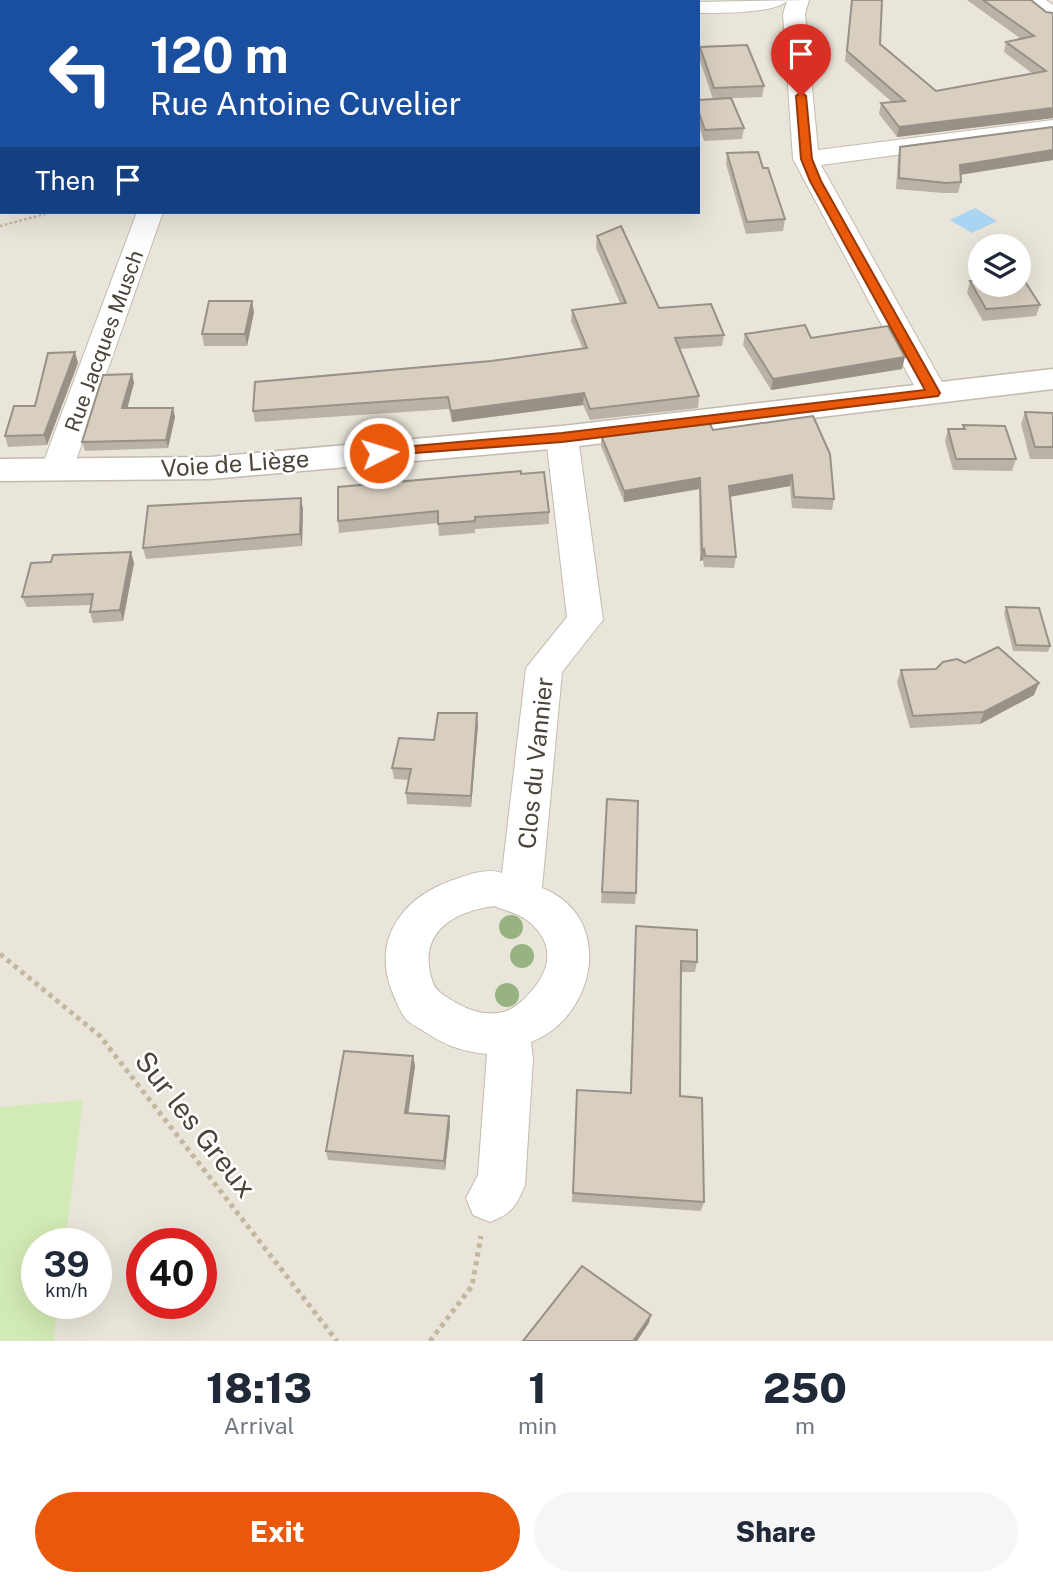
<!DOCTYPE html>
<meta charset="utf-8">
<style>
:root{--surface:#fff;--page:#f6f6f7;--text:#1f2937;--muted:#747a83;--accent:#ea580c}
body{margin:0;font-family:"Public Sans",sans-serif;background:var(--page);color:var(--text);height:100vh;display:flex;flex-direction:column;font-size:26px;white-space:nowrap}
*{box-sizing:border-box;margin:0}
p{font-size:23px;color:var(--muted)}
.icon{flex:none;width:38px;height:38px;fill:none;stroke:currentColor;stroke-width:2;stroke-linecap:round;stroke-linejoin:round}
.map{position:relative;height:1341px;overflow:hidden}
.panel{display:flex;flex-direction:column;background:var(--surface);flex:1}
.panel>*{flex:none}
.guide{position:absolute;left:0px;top:0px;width:700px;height:214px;box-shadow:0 7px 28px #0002;background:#1a4fa0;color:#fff;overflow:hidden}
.controls{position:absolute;left:968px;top:234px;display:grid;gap:14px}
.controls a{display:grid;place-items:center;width:63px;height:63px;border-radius:50%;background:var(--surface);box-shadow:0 7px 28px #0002;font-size:35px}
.speed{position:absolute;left:21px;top:1228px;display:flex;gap:14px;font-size:35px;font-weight:700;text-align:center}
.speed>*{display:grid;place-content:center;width:91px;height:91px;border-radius:50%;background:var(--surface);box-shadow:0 7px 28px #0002;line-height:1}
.speed small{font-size:18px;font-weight:400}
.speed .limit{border:10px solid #d22;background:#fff;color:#111}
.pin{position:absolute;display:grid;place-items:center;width:60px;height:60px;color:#fff;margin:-72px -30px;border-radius:50% 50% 50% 0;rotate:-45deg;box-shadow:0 0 7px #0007}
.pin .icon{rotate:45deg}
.me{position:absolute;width:77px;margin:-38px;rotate:85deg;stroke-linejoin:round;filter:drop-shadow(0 0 5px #0008)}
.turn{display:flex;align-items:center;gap:24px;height:147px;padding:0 35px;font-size:32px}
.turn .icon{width:91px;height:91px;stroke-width:2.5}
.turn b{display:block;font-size:49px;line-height:60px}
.then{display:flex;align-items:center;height:66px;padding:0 35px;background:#0003;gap:14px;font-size:26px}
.eta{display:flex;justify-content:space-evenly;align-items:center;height:119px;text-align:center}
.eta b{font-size:42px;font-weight:800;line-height:49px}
.action{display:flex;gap:14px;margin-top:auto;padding:14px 35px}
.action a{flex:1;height:80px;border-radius:42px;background:var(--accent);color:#fff;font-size:28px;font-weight:800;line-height:80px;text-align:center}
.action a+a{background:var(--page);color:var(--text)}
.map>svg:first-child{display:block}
</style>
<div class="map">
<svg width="1053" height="1341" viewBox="0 0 1053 1341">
<rect width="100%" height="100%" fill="#f6f3ec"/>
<path fill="#eae5da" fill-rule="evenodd" d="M0,0H1053V1341H0ZM2,2H698V212H2ZM980,247H1018V285H980ZM37,1244H96V1304H37ZM142,1244H201V1304H142Z"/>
<path fill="#d2eab5" d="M83,1100L65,1244H37V1304H58L53,1341H0V1107Z"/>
<path fill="#a9d4f2" d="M975,208L997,221L972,233L950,220Z"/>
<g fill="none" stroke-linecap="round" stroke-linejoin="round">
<defs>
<path id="minor" d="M208,0H230V2H208Z
M478,0H542L544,2H479Z
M809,0L805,14L818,150L1053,120V134L821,165L948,393L944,400L933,403L922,400L918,393L793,159L783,14L787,1C773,14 718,13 698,13V2H693Z
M1021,0H1046L1053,5V22L1045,20Z
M137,212H163L73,469L68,477L57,480L46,477L41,469Z
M562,427L573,430L578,437L603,620L562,672L542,888C616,917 596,1017 531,1042L533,1059L525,1185C516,1207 512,1213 490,1222L473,1215L466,1198L478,1175L487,1054C460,1051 444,1045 422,1030C417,1027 409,1023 405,1018C399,1010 395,998 391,989C372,935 406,895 456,879C470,874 488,868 502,873L526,668L567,617L546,437L551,430ZM494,906C504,910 519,914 528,921C558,945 550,974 525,998C518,1005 509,1012 498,1013C481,1015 466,1009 453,1001C445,996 437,992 433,983C416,935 450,912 494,906Z"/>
<path id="tertiary" d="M1053,369V389L562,448L210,479L0,481V459L210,457L562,426Z"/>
</defs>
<use href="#minor" stroke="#c2bbae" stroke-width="2"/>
<use href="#tertiary" stroke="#c2bbae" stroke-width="3"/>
<path stroke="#c4b79f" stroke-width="2.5" stroke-dasharray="2.5 2.5" stroke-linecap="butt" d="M0,226L53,212"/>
<path stroke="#c4b79f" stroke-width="5" stroke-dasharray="4.5 4.5" stroke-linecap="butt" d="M0,954L100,1036L337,1341
M430,1341L472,1286L481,1236"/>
<use href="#minor" fill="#fff" fill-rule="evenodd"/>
<use href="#tertiary" fill="#fff" fill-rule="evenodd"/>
</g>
<g fill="#97b381">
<circle cx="511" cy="927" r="12"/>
<circle cx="522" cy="956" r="12"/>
<circle cx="507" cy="995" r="12"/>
</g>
<path fill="#bab2a6" d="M852,0H882L880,44L936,91L1033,74L1004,52L1006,42L1021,39L967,0H1031L1046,12L1053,118L897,137L879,114L881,103L892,102L845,61Z
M700,47L764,86L762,97L713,99L699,58Z
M698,100L744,128L742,139L704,141L698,124Z
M1053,127V160L960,175L961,182L958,193H943L896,189L898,157L900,147Z
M0,140H2V200H0Z
M727,153L763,168L785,219L783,231L746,234L726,164Z
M597,236L659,308L724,335L722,346L679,349L699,396L698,408L590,420L583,405L452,422L449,409L255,422L253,411L491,361L583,349L571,321L572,310L620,303L596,248Z
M970,281L1040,305L1036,316L983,321L967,293Z
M254,312L247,346H204L202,334Z
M745,334L811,338L902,369L771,390L743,345Z
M78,363L47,445L8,447L5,436Z
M132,374L134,383L127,408L175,417L168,448L85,451L82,442Z
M1025,412L1053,413V459H1030L1021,424Z
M963,425L1016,459L1012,471L953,470L945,441L948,429H962Z
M713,430L834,499L832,510L792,508L790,486L730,497L736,557L734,568L704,567L703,560L700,561L699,489L624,502L601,446V435Z
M521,474L549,512V524L475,529V533L439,536L438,523L339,533L338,521Z
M303,509L302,546L146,559L143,548Z
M134,563L123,621L93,623L90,612L91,605L27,607L22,597Z
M1006,607L1050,646L1048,652L1013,651L1004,613Z
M901,670L1034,695L980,724L910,728L897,682Z
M478,725L471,807L407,804L406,793L409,780L394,779L392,768L434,740Z
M607,799L636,893L635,904L601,903Z
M636,926L697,962L695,972H681L680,1096L704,1202L701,1211L572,1202L577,1090L630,1093Z
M413,1056L415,1066L408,1113L450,1125L445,1170L328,1160L326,1151Z"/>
<path fill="#979187" d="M1053,108V118L897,137L899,127Z
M1053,150V160L958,175L960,165Z
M252,301L254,312L247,346L245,334Z
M75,352L78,363L47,445L44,435Z
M905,357L902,369L771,390L773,379Z
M132,374L134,383L125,417L122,408Z
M584,393L583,405L452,422L451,411Z
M173,408L175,417L168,448L166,440Z
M792,475L790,486L728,497L729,486Z
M700,478L699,489L624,502V491Z
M301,498L303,509L302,546L300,534Z
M704,549L703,560L700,561L702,550Z
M131,552L134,563L123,621L120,610Z
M1039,683L1034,695L980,724L984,712Z
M477,713L478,725L471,807V796Z
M413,1056L415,1066L407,1123L405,1113Z
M449,1116L450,1125L445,1170L444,1161Z
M651,1315L649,1323L637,1341H633Z"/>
<path fill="#d8cfc1" stroke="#979187" stroke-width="2" d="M109,0H150L149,2H107Z
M506,0H588V2H506Z
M852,0H882L880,44L936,91L1046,71L1006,42L1034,36L983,0H1031L1046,12L1053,13V108L899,127L881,103L905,101L847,51Z
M747,45L764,86L714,88L700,47Z
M731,98L744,128L705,130L698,110V100Z
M1053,127V150L960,165L961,182L946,183L899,178L900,147Z
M0,140H2V180H0Z
M758,152L763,168H768L785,219L747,222L727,153Z
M621,226L659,308L711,304L724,335L675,338L699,396L590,409L584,393L451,411L448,397L253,411L255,382L491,361L587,348L572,310L626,303L597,236Z
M1018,277H1022L1040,305L986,309L970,281H980V285H1018Z
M209,301H252L245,334H202Z
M805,325L811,338L888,326L905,357L773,379L745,334Z
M75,352L44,435L5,436L14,406H35L48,353Z
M132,374L122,408H173L166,440L82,442L103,375Z
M1025,412L1053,413V447H1035Z
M813,416L830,454L834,499L794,497L792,475L729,486L736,557L705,556L704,549L702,550L700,478L624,491L601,435L709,422L713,430Z
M963,425L1005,426L1016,459H956L948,429H965Z
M521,471V474L544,472L549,512L475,517V521L438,524V511L338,521V487Z
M301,498L300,534L143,548L148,506Z
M131,552L120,610L90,612L93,594L22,597L31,563L51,562L53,555Z
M1006,607L1039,608L1050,646L1016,645Z
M998,647L1039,683L984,712L913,716L901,670L936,669L943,662L957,659L965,663Z
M438,713H477L471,796L406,793L411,769L392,768L399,738L434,740Z
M607,799L638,801L636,893L602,892Z
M636,926L697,930V962L681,961L680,1096L702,1098L704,1202L573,1193L577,1090L631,1093Z
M344,1051L413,1056L405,1113L449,1116L444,1161L326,1151Z
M582,1266L651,1315L633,1341H523Z"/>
<path fill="#ea580c" stroke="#983908" stroke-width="2" d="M801,92L806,96L812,159L821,181L940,393L938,396L562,442L374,456L372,453L379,449L562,433L925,390L810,181L801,159L796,96Z"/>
<g text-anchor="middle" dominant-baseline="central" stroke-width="5" stroke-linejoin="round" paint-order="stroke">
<g font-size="21" fill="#4b4439" stroke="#fff">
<text transform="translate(104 341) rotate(-70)">Rue Jacques Musch</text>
</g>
<g font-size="24" fill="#4b4439" stroke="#fff">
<text transform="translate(235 463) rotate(-4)">Voie de Liège</text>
<text transform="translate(535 763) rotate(-84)">Clos du Vannier</text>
</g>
<g font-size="28" fill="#4b4439" stroke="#fff">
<text transform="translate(196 1124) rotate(52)">Sur les Greux</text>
</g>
</g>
</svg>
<div class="controls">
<a><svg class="icon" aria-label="layers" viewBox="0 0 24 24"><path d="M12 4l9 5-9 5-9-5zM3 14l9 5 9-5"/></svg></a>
</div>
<div class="speed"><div>39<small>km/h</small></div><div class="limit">40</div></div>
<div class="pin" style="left:801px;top:96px;background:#d93025"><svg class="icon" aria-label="arrive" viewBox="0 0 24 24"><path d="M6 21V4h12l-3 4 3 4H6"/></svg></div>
<svg class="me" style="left:379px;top:453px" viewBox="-20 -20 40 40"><circle r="17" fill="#ea580c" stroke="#fff" stroke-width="3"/><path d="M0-11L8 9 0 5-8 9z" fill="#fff"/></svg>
<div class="guide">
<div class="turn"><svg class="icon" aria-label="left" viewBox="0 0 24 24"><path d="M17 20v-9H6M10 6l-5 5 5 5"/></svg><div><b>120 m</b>Rue Antoine Cuvelier</div></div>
<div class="then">Then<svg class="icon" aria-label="arrive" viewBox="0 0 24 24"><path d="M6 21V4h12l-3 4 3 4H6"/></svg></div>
</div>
</div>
<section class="panel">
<div class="eta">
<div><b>18:13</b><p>Arrival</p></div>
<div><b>1</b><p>min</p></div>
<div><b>250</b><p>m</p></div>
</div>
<div class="action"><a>Exit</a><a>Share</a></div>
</section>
